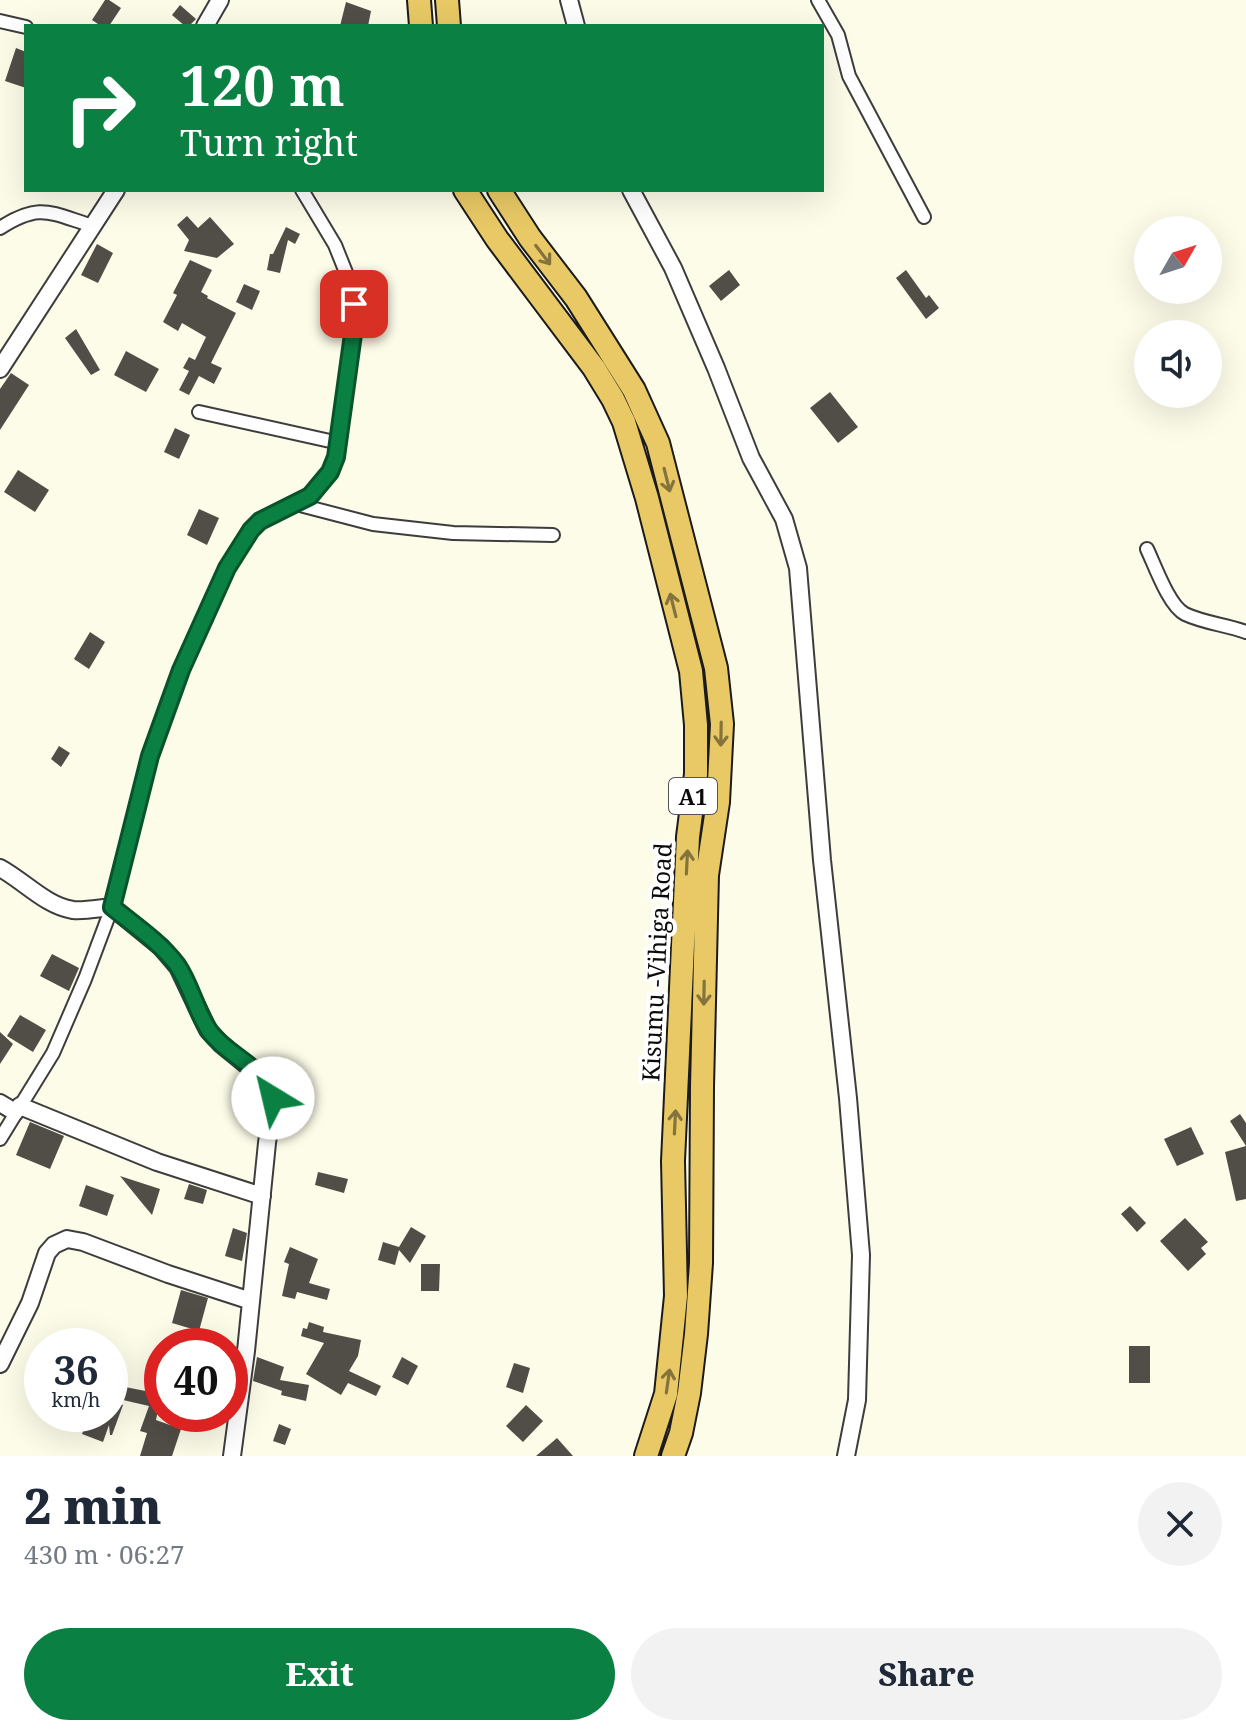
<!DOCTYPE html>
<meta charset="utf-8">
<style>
:root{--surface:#fff;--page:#f2f2f3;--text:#1f2937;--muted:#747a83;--accent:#0b8043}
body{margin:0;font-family:"Noto Serif",serif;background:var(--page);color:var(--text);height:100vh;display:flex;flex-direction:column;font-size:30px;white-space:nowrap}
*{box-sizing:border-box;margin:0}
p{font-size:26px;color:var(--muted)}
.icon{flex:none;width:44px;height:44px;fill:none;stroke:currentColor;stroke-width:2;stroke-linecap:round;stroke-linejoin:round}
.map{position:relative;height:1456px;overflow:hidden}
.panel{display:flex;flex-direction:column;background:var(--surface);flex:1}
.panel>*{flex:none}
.banner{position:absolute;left:24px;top:24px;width:800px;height:168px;border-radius:0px;box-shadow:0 8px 32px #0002;background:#0b8043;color:#fff;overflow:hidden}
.needle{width:52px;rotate:51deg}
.tools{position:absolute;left:1134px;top:216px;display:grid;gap:16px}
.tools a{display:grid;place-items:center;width:88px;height:88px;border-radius:50%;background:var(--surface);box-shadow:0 8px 32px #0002;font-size:40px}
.speed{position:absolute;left:24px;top:1328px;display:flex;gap:16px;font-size:40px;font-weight:700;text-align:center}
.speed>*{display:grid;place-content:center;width:104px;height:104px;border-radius:50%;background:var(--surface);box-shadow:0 8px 32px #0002;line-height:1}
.speed small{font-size:20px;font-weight:400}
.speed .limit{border:12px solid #d22;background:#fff;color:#111}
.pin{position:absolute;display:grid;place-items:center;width:68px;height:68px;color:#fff;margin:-34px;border-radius:16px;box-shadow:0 4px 12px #0006}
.me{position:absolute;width:88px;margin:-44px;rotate:324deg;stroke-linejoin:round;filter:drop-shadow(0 0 6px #0008)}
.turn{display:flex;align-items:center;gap:28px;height:168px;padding:0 24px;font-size:36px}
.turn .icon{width:104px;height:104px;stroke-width:2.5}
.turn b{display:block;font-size:56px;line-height:68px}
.round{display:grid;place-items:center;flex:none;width:84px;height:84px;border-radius:42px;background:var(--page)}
.head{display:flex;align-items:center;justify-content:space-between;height:136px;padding:0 24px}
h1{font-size:48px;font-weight:800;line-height:60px}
.button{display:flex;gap:16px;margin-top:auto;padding:16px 24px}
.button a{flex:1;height:92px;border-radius:48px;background:var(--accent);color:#fff;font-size:32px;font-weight:800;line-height:92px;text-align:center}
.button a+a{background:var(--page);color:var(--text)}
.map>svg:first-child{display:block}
</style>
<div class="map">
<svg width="1246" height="1456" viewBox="0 0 1246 1456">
<rect width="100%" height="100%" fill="#fdfce9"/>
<path fill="#514d47" d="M105,0H109L121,8L109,26H101L92,20Z
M346,2L371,11L368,26H340Z
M180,5L196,19L189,26H185L172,15Z
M16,48L26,52V88L5,81Z
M187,216L198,228L210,217L234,244L217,258L184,251L189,240L177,225Z
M286,227L300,234L295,244L288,240L280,273L267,270L270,254H273Z
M97,244L113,253L98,283L81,275Z
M190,260L212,270L201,292L208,296L207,298L236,313L211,363L222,368L214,384L199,376L189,395L179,390L189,371L183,368L189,357L195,360L206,337L182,323L178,331L163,322L177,295L173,293Z
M729,270L740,285L721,301L709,286Z
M906,270L926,298L929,295L939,308L926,319L896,278Z
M244,284L260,291L252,310L236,302Z
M76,329L100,370L91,375L65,338Z
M126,351L159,369L146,392L114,375Z
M11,373L29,385L0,430V389Z
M830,392L858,427L838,443L810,408Z
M175,428L190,435L179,459L164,452Z
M18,470L49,490L35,512L4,492Z
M199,509L219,518L207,545L187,535Z
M90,632L105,642L89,669L74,659Z
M59,746L70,753L61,767L51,759Z
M52,954L79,968L69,991L40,976Z
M20,1015L46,1030L33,1052L7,1036Z
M0,1032L13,1044L0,1064Z
M1240,1114L1246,1123V1146L1230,1121Z
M30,1122L64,1136L50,1169L16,1155Z
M1191,1127L1204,1154L1177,1166L1164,1139Z
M1246,1146V1199L1236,1201L1225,1152Z
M318,1172L348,1179L344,1193L315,1185Z
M120,1176L160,1189L152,1215L142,1203Z
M189,1184L207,1190L203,1204L184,1199Z
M86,1185L114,1195L107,1216L79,1206Z
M1130,1206L1146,1223L1137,1232L1121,1214Z
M1185,1218L1208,1242L1201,1248L1206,1254L1188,1271L1160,1241Z
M411,1227L426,1236L410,1263L399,1250L395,1265L378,1260L383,1242L399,1247Z
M233,1228L247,1233L242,1261L225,1256Z
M290,1247L318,1259L309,1283L330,1289L327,1300L297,1292L295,1299L282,1296L289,1264L284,1262Z
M421,1264H440L439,1291H421Z
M181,1290L208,1298L199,1331L172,1323Z
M309,1322L324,1327L323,1332L361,1340L358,1356L349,1371L381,1386L376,1396L348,1383L341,1395L306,1374L324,1343L301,1336L303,1328L307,1329Z
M1129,1346H1150V1383H1129Z
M257,1357L284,1367L280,1380L309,1385L306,1401L281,1395L282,1391L253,1381Z
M402,1357L418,1366L408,1385L392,1377Z
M514,1363L530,1368L523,1393L506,1387Z
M125,1387L161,1394L156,1420L181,1429L172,1456H140L147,1433L140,1431L149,1406L123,1400Z
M110,1400L123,1405L112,1435H110L109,1425L103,1442L82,1434L89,1417L84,1414H110Z
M526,1405L543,1421L523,1442L506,1426Z
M279,1424L291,1429L285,1445L273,1441Z
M557,1438L573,1456H536Z"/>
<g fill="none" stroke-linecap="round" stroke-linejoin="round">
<defs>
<path id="minor" d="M818,0L838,35L849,76L924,217
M0,21L26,27
M0,228C40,202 50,213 93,226
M199,412L339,443
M296,504L373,524L453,533L553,535
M1147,549C1155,566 1169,606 1185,614C1204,623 1227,625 1246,632
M0,1139L53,1053L85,979L112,907L150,756L181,670L227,568L243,540L251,530L260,521L271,515L296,504L310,496L330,472L336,457L354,327V304L349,280L335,245L302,190"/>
<path id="tertiary" d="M569,0L576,26
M205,26L220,0
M631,190L673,268L716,368L751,458L784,519L798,568L822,860L848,1098L861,1255L857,1400L846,1456
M0,369L116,190
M0,868C24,881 46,906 73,910C85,911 100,908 112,907L161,947L178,967L208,1030L221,1044L264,1079L270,1086L273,1098L267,1143L246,1351L232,1456
M0,1103L15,1112
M20,1106L157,1162L262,1196
M0,1364L30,1303L47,1253L54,1245L67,1239L83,1242L168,1274L251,1301"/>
<path id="trunk" d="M419,0L421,26
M447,0L449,26
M465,190L497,239L594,368L613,399L624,422L647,498L691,671L696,725V774L688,837L673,1161L676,1296L666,1394L646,1456
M499,190L530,238L576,298L617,363L634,390L658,443L716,668L722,724L718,802L707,875L702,1087L701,1263L696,1334L689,1393L681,1433L673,1456"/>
</defs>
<use href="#minor" stroke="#3d3d3d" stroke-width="16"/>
<use href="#tertiary" stroke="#3d3d3d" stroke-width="20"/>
<use href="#trunk" stroke="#1b1b1b" stroke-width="26"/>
<use href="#minor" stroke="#fff" stroke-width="12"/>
<use href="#tertiary" stroke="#fff" stroke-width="16"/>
<use href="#trunk" stroke="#e8c965" stroke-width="22"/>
</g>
<defs><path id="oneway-shaft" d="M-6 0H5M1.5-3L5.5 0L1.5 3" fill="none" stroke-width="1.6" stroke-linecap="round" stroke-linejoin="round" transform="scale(2)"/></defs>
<g stroke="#84733c">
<use href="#oneway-shaft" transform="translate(543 255) rotate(53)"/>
<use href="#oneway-shaft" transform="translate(667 480) rotate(76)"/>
<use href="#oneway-shaft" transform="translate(673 605) rotate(-104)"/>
<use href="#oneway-shaft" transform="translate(721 734) rotate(91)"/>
<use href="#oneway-shaft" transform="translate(687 862) rotate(-87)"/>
<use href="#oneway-shaft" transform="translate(704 993) rotate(91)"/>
<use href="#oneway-shaft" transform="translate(675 1122) rotate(-87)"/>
<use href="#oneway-shaft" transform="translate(668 1381) rotate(-82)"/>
</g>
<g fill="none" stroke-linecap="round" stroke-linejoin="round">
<defs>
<path id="route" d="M273,1098C264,1066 230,1058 210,1032C196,1012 191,985 177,965C160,942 134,925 112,907L150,756L181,670L227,568L251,530L260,521L310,496L330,472L336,457L354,327V304"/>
</defs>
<use href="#route" stroke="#07532c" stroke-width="20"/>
<use href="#route" stroke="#0b8043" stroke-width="14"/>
</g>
<g text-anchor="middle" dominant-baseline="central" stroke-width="8" stroke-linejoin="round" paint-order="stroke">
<rect fill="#fff" stroke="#545454" stroke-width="2" x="669" y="778" width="48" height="36" rx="6"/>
<g font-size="22" font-weight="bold" fill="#0a0a0a">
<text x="693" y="796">A1</text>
</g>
<g font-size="24" fill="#0a0a0a" stroke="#fff">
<text transform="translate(656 962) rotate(-87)">Kisumu -Vihiga Road</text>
</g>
</g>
</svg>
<div class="tools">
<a><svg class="needle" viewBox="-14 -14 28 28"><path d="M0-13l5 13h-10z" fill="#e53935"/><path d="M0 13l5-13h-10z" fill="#747a83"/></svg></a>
<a><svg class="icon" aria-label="sound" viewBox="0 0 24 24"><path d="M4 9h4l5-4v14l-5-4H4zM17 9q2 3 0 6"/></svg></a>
</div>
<div class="speed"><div>36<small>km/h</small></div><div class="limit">40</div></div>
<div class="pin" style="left:354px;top:304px;background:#d93025"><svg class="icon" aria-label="arrive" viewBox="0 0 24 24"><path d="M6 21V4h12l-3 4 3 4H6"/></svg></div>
<svg class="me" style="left:273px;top:1098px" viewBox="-20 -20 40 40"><circle r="19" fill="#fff"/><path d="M0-13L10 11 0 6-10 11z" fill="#0b8043"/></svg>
<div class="banner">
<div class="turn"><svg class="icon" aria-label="right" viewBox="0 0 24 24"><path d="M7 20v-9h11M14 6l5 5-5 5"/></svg><div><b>120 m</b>Turn right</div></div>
</div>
</div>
<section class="panel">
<div class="head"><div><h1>2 min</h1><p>430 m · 06:27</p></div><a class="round"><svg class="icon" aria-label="close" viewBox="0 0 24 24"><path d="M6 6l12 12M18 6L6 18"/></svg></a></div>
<div class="button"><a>Exit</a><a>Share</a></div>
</section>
